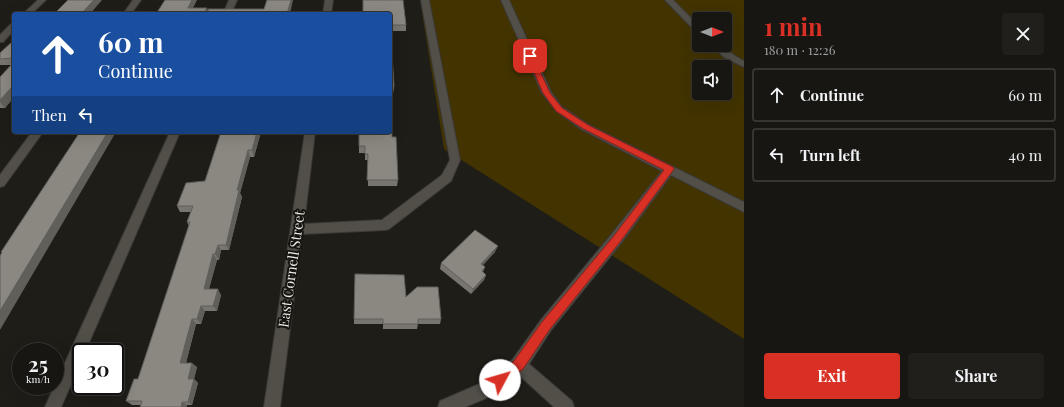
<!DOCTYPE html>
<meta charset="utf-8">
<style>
:root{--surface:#171612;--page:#201f1b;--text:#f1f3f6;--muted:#9e9f9f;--line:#363532;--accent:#d93025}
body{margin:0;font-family:"Playfair Display",serif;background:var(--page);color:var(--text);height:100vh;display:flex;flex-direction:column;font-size:15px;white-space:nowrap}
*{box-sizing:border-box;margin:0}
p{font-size:13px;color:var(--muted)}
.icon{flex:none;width:22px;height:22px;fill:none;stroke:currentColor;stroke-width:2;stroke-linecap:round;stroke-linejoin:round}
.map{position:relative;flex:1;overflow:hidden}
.details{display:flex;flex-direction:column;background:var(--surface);width:320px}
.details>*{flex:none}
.banner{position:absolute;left:12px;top:12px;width:380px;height:122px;border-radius:4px;box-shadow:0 4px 16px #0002,0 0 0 1px var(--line);background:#1a4fa0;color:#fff;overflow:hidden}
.needle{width:26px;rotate:90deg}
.fabs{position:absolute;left:692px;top:12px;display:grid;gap:8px}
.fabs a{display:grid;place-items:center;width:40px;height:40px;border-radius:4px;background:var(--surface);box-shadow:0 4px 16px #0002,0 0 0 1px var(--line);font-size:20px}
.speed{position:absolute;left:12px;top:343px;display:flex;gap:8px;font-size:20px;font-weight:700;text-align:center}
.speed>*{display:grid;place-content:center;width:52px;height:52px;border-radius:50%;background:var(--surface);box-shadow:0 4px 16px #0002,0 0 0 1px var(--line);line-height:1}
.speed small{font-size:10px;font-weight:400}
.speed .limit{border:2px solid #111;border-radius:6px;background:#fff;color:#111}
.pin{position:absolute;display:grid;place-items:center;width:34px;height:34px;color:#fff;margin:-17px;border-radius:8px;box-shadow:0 2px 6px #0006}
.me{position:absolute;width:44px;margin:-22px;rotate:51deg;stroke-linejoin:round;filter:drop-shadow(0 0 3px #0008)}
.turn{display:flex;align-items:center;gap:14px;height:84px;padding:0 20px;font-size:18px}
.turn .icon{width:52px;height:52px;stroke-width:2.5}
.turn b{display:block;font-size:28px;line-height:34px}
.then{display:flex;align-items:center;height:38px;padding:0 20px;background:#0003;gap:8px;font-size:15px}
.round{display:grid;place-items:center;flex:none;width:42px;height:42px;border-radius:4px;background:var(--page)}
.headline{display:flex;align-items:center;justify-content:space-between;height:68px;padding:0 20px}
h1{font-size:24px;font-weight:700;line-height:30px;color:var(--accent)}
.action{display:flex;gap:8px;margin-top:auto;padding:8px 20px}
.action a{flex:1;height:46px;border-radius:4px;background:var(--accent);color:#fff;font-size:16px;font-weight:700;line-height:46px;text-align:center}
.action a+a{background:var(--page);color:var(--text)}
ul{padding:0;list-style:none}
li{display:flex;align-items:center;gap:12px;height:54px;margin:0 8px 6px;padding:0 12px;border:2px solid var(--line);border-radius:4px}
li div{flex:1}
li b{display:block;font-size:15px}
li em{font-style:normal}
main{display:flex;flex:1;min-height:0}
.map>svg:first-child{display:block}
</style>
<main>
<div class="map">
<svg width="744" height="407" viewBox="0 0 744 407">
<rect width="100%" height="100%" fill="#1f1d18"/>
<path fill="#423300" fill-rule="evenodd" d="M420,0H744V339L444,149ZM699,19H725V45H699ZM699,67H725V93H699Z"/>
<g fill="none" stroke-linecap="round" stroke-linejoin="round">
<defs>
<path id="minor" d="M38,0H46L31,14H23Z
M133,0H141L131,14H123Z
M229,0H237L231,14H223Z
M325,0H333L331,14H323Z
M421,0H429L460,160L451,181L389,229L385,230L302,234L280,407H264L305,132H315L304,224L382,220L442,175L450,160Z
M501,0H509L551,92L562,107L589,125L744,202V212L671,175L621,243L551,330L529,364L572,401L574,407H554L519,375L496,394L465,407H438L440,401L484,382L513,359L541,320L611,235L662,171L581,129L556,111L542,93Z
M665,0H673L699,26V32H696Z
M11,24H14V30L3,42H0V35Z
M710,45C723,45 732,55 744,61V67L725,58Z
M32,132H43L4,186L0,187V175Z
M170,132H180L85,352H81V362L61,407H45Z"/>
</defs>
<use href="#minor" stroke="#3b3936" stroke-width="2"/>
<use href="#minor" fill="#524f49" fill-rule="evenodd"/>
</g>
<path fill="#78756f" d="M363,0L406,25V31H392V43H391L394,87L393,94H390L392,137L398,180L397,186H368V160H365V153H359V146L390,132Z
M264,9L290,14H209L208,11Z
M14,40V97L5,108H0V77L11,65H0V59Z
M261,132L254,157H250L240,193L242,197L229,250H221L219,260H217L209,289L221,295L217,311H205L201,324H196L186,363L197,367L194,379L198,383L192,405H132L126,401L138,379L189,226L187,222L191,212H180L177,206Z
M495,252L483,265L485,267L483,272L486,275L484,280L471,294L440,269L441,263Z
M406,297L441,319L440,324H418L417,329H383V324H354V319Z"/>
<path fill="#615f5a" d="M94,0H102L90,14H81Z
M192,0H197L190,14L188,8Z
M291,0H293L290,14H287Z
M207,8L209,14H203Z
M11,88L14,92V97L5,108L0,102V100Z
M108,132H116L0,330V311Z
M257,132H261L254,157L252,150Z
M248,150L250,157L240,193L242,197L229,250L226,245L237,190Z
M218,245L221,250L219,260L215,254Z
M498,246L495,252L479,269L481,264Z
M213,254L217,260L207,295L204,289Z
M486,275L484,280L471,294L473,289Z
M218,289L221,295L217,311L213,306Z
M201,306L205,311L201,324L197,319Z
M192,319L196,324L185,367L180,363Z
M192,363L197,367L194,379L198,383L192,405L188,402V379Z
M182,402L187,405V407H181Z"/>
<path fill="#8b8881" stroke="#615f5a" d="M68,0H94L81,14H54Z
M165,0H192L188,8H207L203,14H156Z
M267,0H291L287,14H217L208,11V9H264Z
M363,0H403L406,25H392V37H391L394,87H390L392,137H396L398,180H367L368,154H365V146H359V132H390V14H363Z
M14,40V58L0,59V53Z
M14,62V88H11L0,100V77Z
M80,132H108L0,311V256L2,252H1Z
M221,132H257L252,150H248L237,190H239L226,245H218L215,254H213L204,289H218L213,306H201L197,319H192L180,363H192L188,379H194L188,402H182L181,407H140L142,401H126L134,379H138L190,222H187L193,206H177L186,183L205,181Z
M475,230L498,246L481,264L485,267L482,271L486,275L473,289L441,263Z
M355,274L404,275L406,297L417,287H438L441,319H418V324H383V319H354Z"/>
<path fill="#d93025" stroke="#8d1f18" d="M528,55L533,56L550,93L562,108L588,125L673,167L674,169L620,242L550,329L523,369L500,387L496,385L494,380L496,376L514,361L542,322L613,237L664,170L582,128L556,111L543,93L527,56Z"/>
<g text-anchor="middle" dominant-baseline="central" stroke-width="4" stroke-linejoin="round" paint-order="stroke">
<g font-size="14" fill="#ebeae6" stroke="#16140f">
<text transform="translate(291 269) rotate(-82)">East Cornell Street</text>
</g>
</g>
</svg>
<div class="fabs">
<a><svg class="needle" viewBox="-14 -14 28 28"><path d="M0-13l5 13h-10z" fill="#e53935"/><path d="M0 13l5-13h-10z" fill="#9e9f9f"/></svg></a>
<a><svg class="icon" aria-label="sound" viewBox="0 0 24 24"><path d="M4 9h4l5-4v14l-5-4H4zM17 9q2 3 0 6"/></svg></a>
</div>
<div class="speed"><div>25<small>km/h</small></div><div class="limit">30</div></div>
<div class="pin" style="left:530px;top:56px;background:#d93025"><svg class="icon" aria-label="arrive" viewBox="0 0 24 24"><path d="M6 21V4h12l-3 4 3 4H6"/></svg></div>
<svg class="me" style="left:500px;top:380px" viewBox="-20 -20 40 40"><circle r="19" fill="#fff"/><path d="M0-13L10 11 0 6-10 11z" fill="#d93025"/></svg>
<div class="banner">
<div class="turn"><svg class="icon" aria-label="ahead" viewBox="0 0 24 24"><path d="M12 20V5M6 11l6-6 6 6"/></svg><div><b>60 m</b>Continue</div></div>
<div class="then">Then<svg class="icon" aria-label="left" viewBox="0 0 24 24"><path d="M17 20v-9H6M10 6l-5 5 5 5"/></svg></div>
</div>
</div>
<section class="details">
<div class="headline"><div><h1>1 min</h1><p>180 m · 12:26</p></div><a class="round"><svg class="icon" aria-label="close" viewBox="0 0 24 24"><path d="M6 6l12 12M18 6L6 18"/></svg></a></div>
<ul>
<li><svg class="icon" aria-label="ahead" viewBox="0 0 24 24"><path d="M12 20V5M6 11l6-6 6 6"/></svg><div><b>Continue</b></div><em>60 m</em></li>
<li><svg class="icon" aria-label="left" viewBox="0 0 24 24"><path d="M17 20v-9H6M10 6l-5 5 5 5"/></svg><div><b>Turn left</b></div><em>40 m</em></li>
</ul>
<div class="action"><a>Exit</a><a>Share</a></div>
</section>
</main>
